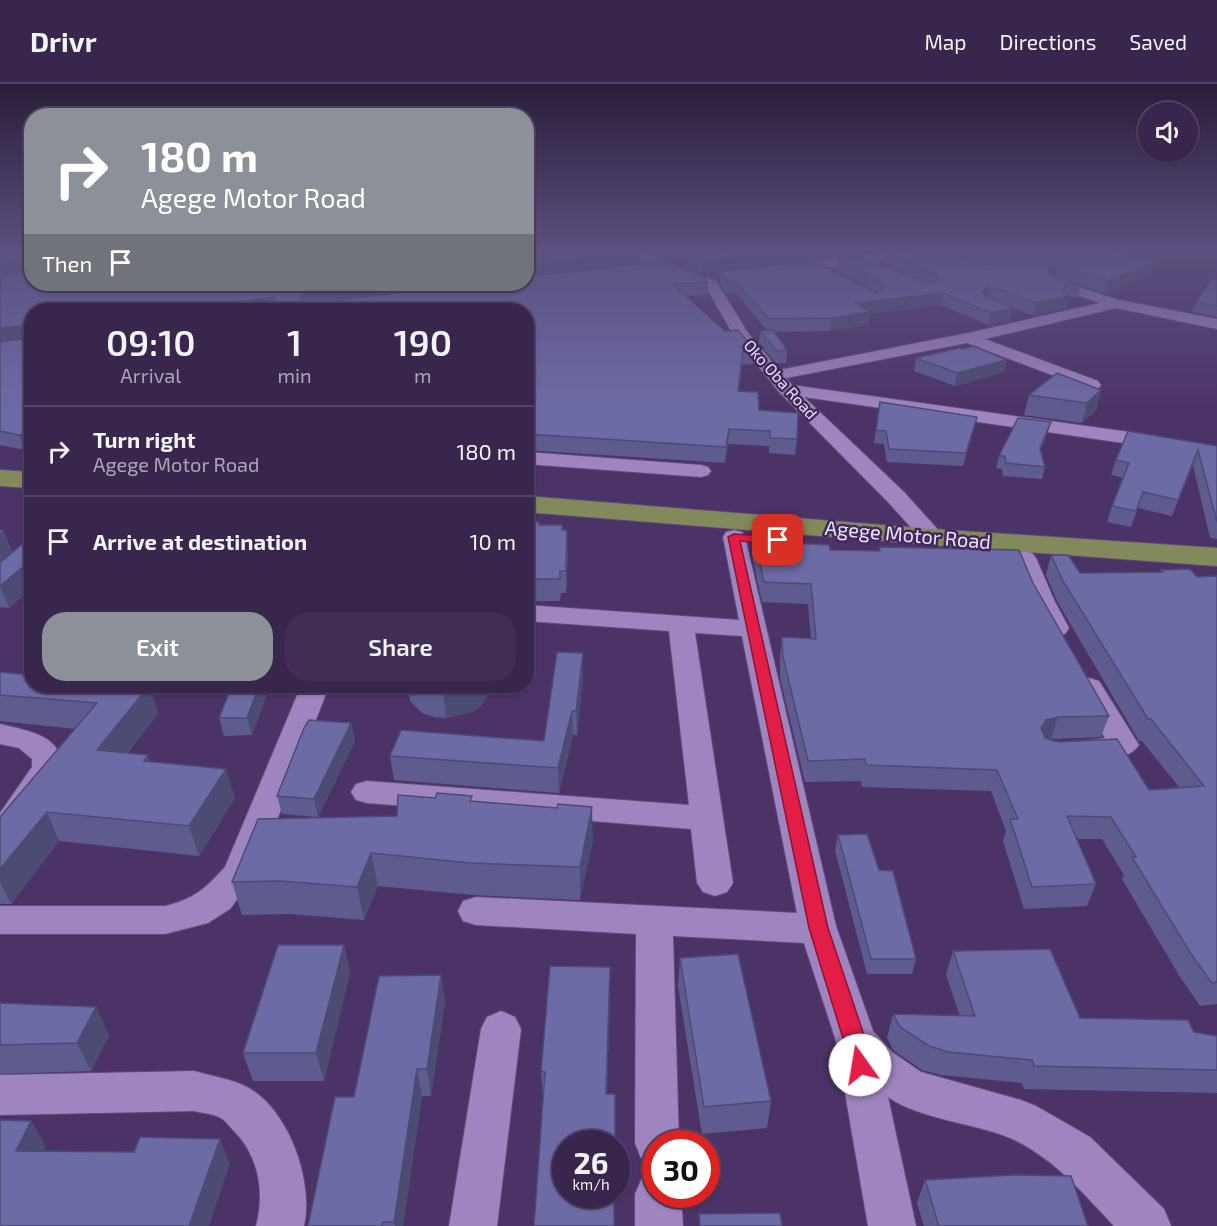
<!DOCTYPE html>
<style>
:root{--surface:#39264d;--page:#402e54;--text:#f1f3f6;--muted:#aba5b6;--line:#534365;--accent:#8c9099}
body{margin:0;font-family:"Exo 2",sans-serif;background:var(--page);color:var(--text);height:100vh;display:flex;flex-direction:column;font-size:22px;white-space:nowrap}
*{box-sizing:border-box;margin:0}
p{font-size:20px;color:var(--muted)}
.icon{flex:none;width:33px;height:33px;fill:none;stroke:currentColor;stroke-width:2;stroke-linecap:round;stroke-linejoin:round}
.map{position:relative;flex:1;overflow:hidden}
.details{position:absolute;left:24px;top:219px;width:510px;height:390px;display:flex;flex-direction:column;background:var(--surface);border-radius:24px;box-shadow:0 2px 4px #0004,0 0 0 2px var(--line)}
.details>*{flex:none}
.guide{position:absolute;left:24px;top:24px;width:510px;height:183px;border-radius:24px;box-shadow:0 2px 4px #0004,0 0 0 2px var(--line);background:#8c9099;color:#fff;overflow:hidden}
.controls{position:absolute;left:1138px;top:18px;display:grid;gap:12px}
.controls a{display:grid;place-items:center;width:60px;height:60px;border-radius:50%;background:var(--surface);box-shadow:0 2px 4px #0004,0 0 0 2px var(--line);font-size:30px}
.speed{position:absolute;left:552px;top:1046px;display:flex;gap:12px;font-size:30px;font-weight:700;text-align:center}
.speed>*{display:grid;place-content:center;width:78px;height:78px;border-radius:50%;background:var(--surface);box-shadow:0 2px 4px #0004,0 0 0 2px var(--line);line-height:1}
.speed small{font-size:15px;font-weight:400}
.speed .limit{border:9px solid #d22;background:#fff;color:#111}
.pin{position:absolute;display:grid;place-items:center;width:51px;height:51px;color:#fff;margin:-26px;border-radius:12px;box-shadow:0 3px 9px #0006}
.me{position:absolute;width:66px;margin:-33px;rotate:347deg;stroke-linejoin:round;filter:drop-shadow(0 0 4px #0008)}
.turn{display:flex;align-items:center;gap:21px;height:126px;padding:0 18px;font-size:27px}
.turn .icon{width:78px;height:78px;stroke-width:2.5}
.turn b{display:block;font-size:42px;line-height:51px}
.then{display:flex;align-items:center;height:57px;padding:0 18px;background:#0003;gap:12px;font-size:22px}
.eta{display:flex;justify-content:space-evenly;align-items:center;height:102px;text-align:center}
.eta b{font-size:36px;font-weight:600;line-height:42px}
.action{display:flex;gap:12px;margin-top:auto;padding:12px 18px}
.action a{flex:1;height:69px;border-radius:24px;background:var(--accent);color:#fff;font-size:24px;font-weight:600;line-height:69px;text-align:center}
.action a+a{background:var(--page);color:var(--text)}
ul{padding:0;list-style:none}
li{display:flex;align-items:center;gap:18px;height:90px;padding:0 18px;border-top:2px solid var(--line)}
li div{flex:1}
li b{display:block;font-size:22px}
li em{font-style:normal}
header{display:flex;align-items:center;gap:36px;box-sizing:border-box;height:84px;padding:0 30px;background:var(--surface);border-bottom:2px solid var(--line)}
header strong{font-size:28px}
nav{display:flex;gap:33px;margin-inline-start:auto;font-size:21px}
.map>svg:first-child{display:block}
</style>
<header>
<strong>Drivr</strong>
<nav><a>Map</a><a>Directions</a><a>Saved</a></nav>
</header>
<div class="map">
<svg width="1217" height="1142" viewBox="0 0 1217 1142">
<rect width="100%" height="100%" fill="#4c3367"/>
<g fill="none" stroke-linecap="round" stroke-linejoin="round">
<defs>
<path id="minor" d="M610,164H629L716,197L748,249L779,286L968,249L1100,219L1049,202L1047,199L1049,196L1054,195L1119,216L1217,235V245L1116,224L985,255L1098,297L1101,301L1098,305L1092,306L967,259L786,294L792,301L1144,350L1151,352L1154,356L1151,360L1144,362L804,313L904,408L940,448L943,453L940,458L932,460L924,458L888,418L780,309L735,254L706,203Z
M929,164H974L968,168L784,188L777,184L784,180Z
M526,368L701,381L708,383L711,387L708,391L701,393L526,380Z
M734,446L742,448L745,453L836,842L873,947L892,968L921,988L1021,1016L1036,1022L1090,1053L1164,1125L1171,1142H1114C1083,1109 1053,1073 1010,1054C974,1039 919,1035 888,1013L916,1142H868L836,957L804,859L673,852L679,1059H656V1080L641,1074L635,1059L636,850L476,841L463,837L458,827L463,817L476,813L797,829L742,552L695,549L733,799L727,808L715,812L703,808L697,799L691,745L367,719L356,716L351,708L356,700L367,697L689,721L669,547L526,537V521L739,536L723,453L726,448Z
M1024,467L1032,469L1036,474L1055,518L1069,544L1065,550L1056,552L1047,550L1029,518L1012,474L1016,469Z
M1089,594L1099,597L1139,661C1127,679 1095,677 1076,672L1072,665L1076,658L1105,654L1075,603L1079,597Z
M301,602H329L256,790L230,825L208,839L165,850H0V822H165C194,815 205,805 225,783Z
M0,640C28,647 60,650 64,684L12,764L0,767V729L32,683V675L19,664L0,660Z
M501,927L515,933L521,945L497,1142H449L481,945L487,933Z
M194,987C211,992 232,995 247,1003C289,1025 314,1098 304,1142H256C265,1109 259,1072 234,1047C230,1043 226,1037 221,1034C214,1030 202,1029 194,1027L0,1031V991Z
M656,1088V1110H681L683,1142H635V1110L642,1094Z"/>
<path id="major" d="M0,386L32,388V404L0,402Z
M526,412L932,445L1217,464V482L932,461L526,428Z"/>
</defs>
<use href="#minor" stroke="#624d79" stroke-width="2"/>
<use href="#major" stroke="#624d79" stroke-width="2"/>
<use href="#minor" fill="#9f85c0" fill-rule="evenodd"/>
<use href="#major" fill="#828a5b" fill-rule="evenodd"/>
</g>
<path fill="#5e5c8f" d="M0,164H32V200L708,198V211L685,212L725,247L755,266L753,280L742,281L739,307L759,326L797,355L795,371L769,369V362L728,360L725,379L526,366V226H32V365L29,364L25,366L0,361V194L30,169L0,166Z
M636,164H733L663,175Z
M745,164L703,189L688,183V172Z
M962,164H1129L1127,171L1155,178L1151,189L1105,209L1055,193L1081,202L1078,214L1069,212L1066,224L1033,232L1001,219L1010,237L988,241L941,221L870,230L868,241L830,247L774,248L787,266L786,279H776L759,259L760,247L767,246L736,209L726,210L720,199V187L876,208L836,185L838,174L930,200L884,180L885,169L988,180L961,171Z
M1217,196V233L1192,228L1196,218Z
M963,265L1004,288L955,302L914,287L916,274Z
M1101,306L1096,326L1082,339L1024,331L1029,311Z
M880,318L974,345L963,382L887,378L884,360L874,359Z
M1051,338L1047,350L1040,367L1045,383L1042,395L1003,392L1002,385L996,384L999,372Z
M1217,362V455L1210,454L1193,381L1172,432L1138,424L1131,443L1107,438L1112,422L1123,394L1111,391L1116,376Z
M526,438L562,446L568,467L566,509H561L560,517H526Z
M0,446H3L12,467L1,477L26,457L32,449V504L9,524L0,523Z
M755,457L830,466L879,467V463L1033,499L1109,632L1101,653L1050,655L1149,706L1179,703L1142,657H1139L1057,517L1046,491L1051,471L1080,489L1161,488V486L1197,493L1217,492V920L1200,922L1180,893L1122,795L1124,791L1102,755H1077L1096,800L1087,822L1024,825L1003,757L1006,747L991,707L862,703L861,697L805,698L780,594V574L782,553L811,555L808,520L762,518L753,476Z
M583,569V592L577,651H573L559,709L394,696L390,672L544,657Z
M0,588L149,602L158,629L128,669L150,677L235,714L199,772L59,757L11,820H0V733L76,645L0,637Z
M408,602H491V607L481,622L472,628L446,634L434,633L422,629L410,617Z
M268,607L252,651L224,652L219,634Z
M351,639L355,657L318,733L282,730L277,712Z
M472,717L593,756L580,816L473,811L378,802L364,836L289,830L242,831L232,798L397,732Z
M838,751L879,786L916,875L912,890H867L835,766Z
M344,861L350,889L324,997H253L243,969Z
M953,867L1080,934L1217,952V1009L1024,1005L1022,999L941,991L922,986L893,966L887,954L893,930L960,932L946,891Z
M680,874L771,1017L767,1044L702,1050L678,902Z
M441,891L445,918L431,1012H422L403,1142H308L354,1013Z
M610,911L607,1010L543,1015L541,987Z
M0,919L109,951L91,987L0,990Z
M925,1096L1088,1142H924L917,1119Z"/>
<path fill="#4c4b74" d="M664,164H733L663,175Z
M814,164H908L703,189L704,177Z
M1126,164H1129L1126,175L1114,167Z
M640,167V179L526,193V181Z
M28,172L31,184L0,194V181Z
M1155,178L1151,189L1105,209L1108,197Z
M1058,181L1055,193L1049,194L1048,186L1051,182Z
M1066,199L1062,213L1069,212L1066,224L1033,232L1036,219Z
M375,200H477L301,226L299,213L308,207Z
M990,202L988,214L980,219L982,207Z
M943,209L941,221L870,230L868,241L830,247L832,234L856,219Z
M274,213L276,226H237L235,218Z
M1013,224L1010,237L988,241L991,229Z
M27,241L32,254L0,258V244Z
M1007,276L1004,288L955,302L957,289Z
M1101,306L1096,326L1082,339L1087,319Z
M977,333L974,345L963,382L966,369Z
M1051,338L1047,350L1036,376L1040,364Z
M729,345L728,360L725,379L726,363Z
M24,349L29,364L25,366L19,351Z
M1198,366L1193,381L1172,432L1178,416Z
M3,446L12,467L0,478V449Z
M567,446L568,467L566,509V487Z
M32,475V504L9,524L0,502Z
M583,569V592L577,651L576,627Z
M149,602L158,629L107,695L97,666Z
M259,602H267L268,607L252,651L247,634Z
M470,602H491V607L481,622L472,628L446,634L443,608Z
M572,627L573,651L559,709L558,684Z
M1058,633L1051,655L1039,658L1041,644L1046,636Z
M351,639L355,657L318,733L314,715Z
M148,671L158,700L144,677Z
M226,685L235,714L199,772L189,742Z
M592,723L593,756L580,816V783Z
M47,728L59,757L11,820L0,798V785Z
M371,769L378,802L364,836L357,803Z
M344,861L350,889L324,997L316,969Z
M610,883V911L606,1038V1010Z
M441,891L445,918L431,1012L427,985Z
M96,923L109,951L91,987L77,959Z
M417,985L422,1012L403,1142H395L394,1138Z
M31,1037L46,1062L31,1091L16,1067Z
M220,1055L230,1080L209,1142H189Z"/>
<path fill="#6d6ba6" stroke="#4c4b74" stroke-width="1.5" d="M31,164H32V200H375L308,207L299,213L301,216H340L475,200H526V193L664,177L705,193L708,198L672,200L725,247L738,246L755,266L743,267L738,307L758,308L759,326L798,329L797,355L770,354V347L729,345L726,363L526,350V226H282L274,213L235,218L239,226H32V351L24,349L19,351L0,347V258L29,254L30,243L27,241L0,244V194L30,185L31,174L28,172L0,181V167L28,170L31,168Z
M526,164H633L640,167L526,181Z
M745,164H814L704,177L688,172Z
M924,164H939L983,180L993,181L997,174L994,170L976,164H1126L1114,167L1155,178L1108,197L1058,181L1051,182L1048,186L1051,192L1081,202L1066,199L1062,209L1069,212L1036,219L990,202L982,207L985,212L1013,224L991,229L943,209L856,219L870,228L832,234L769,235L736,197L727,198L720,187L814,177L876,209L884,203L881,198L838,174L858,172L930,200L938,195L935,189L885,169Z
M1212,195L1217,196V222L1196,218Z
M773,246L787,266L777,267L760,247Z
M974,262L1007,276L957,289L916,274L959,264L963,265Z
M1057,289L1101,306L1087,319L1029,311Z
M880,318L977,333L966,369L889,365L886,347L876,346Z
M1018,334L1051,338L1040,364L1045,383L1006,379L1005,372H999Z
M1128,347L1217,362V438L1198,366L1178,416L1143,408L1136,427L1112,422L1129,379L1116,376Z
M526,438H539V441H562V446H567L566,487H560V495H526Z
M26,448L32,449V475L0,502V478L2,477L26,457Z
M755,457L829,461L830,466L880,467L879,463L1019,466L1033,499L1109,632L1058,633L1046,636L1041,644L1045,654L1058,658L1117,655L1149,706L1204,702L1151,635H1148L1063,497L1051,471H1068L1080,489L1163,488L1161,486L1190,485L1197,493L1217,492V898L1212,899L1191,870L1132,773H1136L1111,733L1067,732L1096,800L1032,803L1010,735H1018L997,686L866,681L865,675L808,677L783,573L782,553L816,555L811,500L764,498Z
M557,568L583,569L576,627H572L558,684L390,672L401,646L544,657Z
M0,588L32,591V602H149L97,666L148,671L144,677L226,685L189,742L47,728L0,785V733L97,619L0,611Z
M232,602H259L247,634H219Z
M417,602H470L443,608L430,607L419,603Z
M309,636L351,639L314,715L277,712L304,644Z
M437,709L472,712L470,717L557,724L558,720L592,723L580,783L470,779L371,769L357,803L280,797L232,798L258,735L397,732L398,711L435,714Z
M867,750L879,786L893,787L916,875H871L838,751Z
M278,861H344L316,969H243Z
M1050,865L1080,934L1188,936L1194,948L1217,952V986L1034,982L1032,976L949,968L929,962L900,943L893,930L975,932L953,867Z
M738,870L771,1017L704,1023L680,874Z
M550,882L610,883L606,1010H615V1059H566V1110H614V1142H534L545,988L541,987Z
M441,891L427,985H417L394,1138H383L382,1142H308L335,1013H354L379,892Z
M0,919L96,923L77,959L0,961Z
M0,1036L31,1037L16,1067L134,1068L140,1053L220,1055L189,1142H0Z
M1013,1091L1071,1092L1088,1142H939L925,1096Z
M780,1129L782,1142H700L699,1130Z"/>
<linearGradient id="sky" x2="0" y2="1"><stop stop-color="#2a1c39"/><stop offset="0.51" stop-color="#5b507f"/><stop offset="1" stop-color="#5b507f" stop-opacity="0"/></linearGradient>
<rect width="1217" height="324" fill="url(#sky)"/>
<path fill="#e11d48" stroke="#92132f" stroke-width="1.5" d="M734,450L778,453L784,456L778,460L740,457L828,844L866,957L871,981L868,987L860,990L853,987L809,844L728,453Z"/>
<g text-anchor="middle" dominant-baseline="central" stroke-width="5" stroke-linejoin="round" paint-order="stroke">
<g font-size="16" fill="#ece1fb" stroke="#41295c">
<text transform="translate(781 295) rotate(48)">Oko Oba Road</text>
</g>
<g font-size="20" fill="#ece1fb" stroke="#41295c">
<text transform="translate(908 450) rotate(5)">Agege Motor Road</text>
</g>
</g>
</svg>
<div class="controls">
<a><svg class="icon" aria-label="sound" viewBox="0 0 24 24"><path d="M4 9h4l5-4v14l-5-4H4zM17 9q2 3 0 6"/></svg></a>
</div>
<div class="speed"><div>26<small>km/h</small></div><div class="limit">30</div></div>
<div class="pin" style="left:778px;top:456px;background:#d93025"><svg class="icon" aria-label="arrive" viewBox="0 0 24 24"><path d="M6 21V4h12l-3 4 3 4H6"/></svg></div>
<svg class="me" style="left:860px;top:981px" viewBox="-20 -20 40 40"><circle r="19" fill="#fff"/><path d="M0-13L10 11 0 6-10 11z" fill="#e11d48"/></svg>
<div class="guide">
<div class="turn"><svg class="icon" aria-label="right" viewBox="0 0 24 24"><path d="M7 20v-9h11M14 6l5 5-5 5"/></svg><div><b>180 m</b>Agege Motor Road</div></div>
<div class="then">Then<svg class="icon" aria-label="arrive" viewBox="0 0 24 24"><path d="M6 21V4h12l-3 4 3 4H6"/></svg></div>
</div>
<section class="details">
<div class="eta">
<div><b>09:10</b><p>Arrival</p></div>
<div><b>1</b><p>min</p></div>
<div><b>190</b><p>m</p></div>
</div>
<ul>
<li><svg class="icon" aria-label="right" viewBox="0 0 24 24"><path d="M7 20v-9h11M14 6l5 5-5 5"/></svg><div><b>Turn right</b><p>Agege Motor Road</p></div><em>180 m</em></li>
<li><svg class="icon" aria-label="arrive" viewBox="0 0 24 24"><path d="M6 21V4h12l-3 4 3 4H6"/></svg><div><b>Arrive at destination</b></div><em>10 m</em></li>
</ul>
<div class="action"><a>Exit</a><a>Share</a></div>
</section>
</div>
